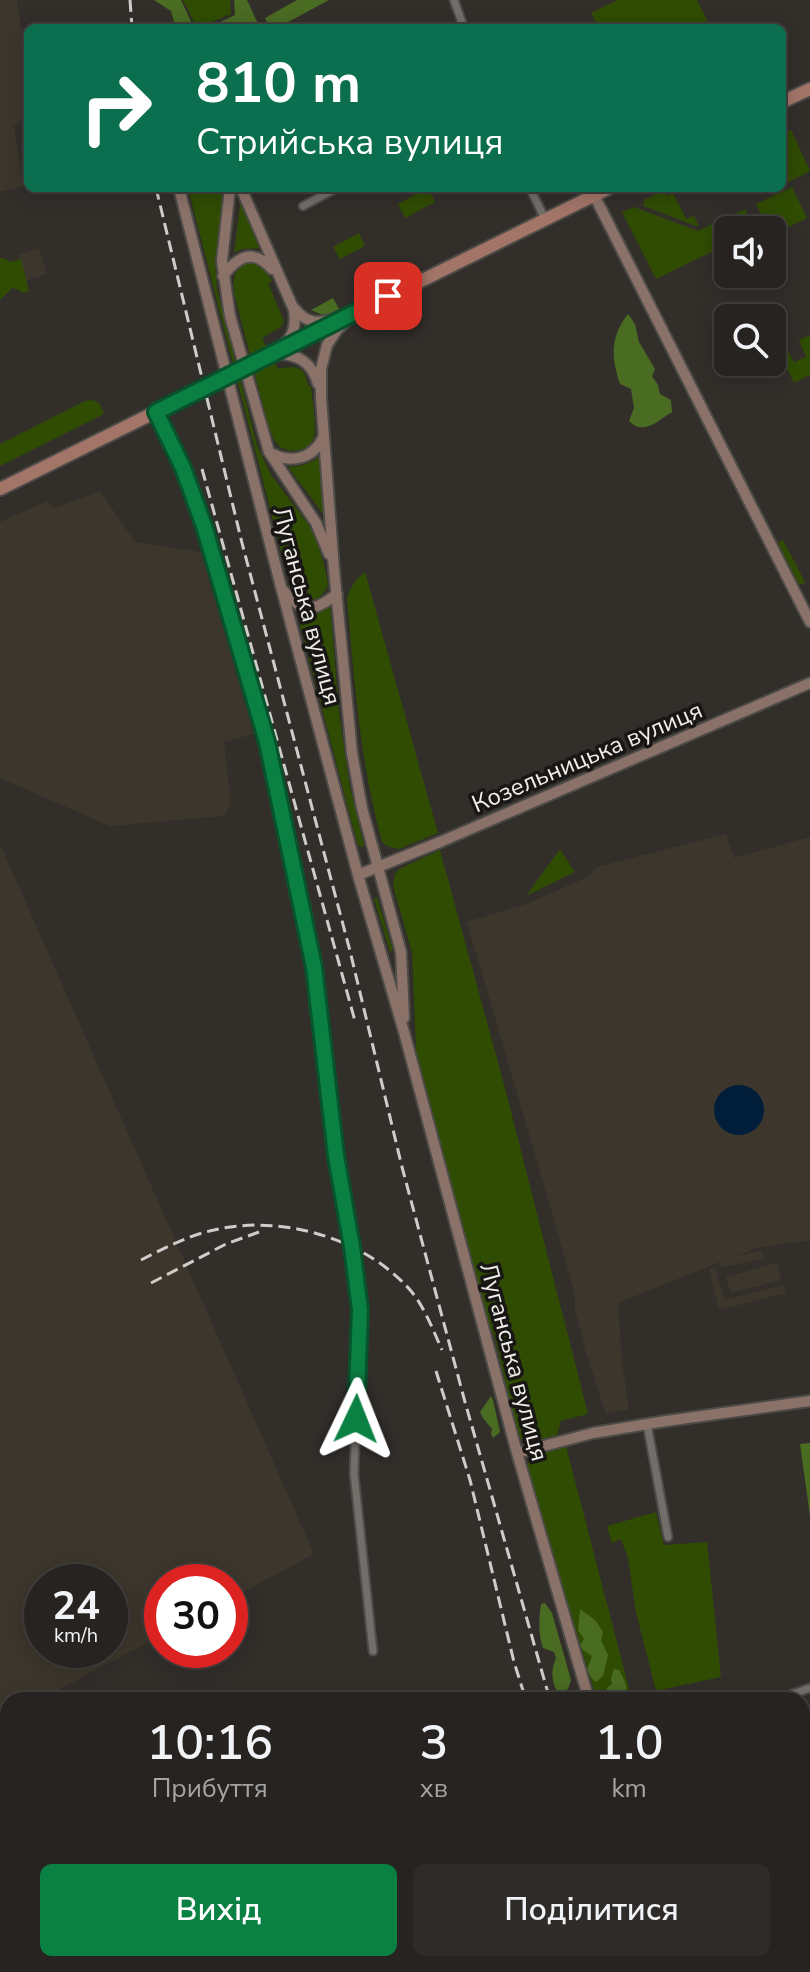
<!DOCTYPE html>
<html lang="uk">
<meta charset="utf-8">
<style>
:root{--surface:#262320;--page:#2e2b29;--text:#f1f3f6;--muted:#a4a4a5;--line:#42403e;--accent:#0b8043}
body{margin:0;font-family:"Nunito Sans",sans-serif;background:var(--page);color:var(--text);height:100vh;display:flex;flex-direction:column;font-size:30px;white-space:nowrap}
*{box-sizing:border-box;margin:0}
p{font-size:26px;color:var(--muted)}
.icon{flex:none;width:44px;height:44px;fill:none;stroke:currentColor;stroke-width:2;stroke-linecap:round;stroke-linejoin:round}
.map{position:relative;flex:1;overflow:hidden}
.drawer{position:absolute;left:0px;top:1692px;width:810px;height:280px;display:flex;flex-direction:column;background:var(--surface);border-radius:24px 24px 0 0;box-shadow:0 4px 20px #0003,0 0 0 2px var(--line)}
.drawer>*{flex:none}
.hud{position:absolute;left:24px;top:24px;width:762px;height:168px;border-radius:12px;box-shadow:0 4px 20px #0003,0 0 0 2px var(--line);background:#0b6e4f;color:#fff;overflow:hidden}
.tools{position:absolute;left:714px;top:216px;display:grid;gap:16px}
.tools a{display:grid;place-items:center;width:72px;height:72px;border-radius:12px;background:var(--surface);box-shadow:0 4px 20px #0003,0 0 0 2px var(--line);font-size:40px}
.speed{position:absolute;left:24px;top:1564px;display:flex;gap:16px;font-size:40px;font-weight:700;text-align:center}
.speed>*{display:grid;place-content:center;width:104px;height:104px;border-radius:50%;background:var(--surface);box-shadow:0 4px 20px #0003,0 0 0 2px var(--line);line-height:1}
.speed small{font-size:20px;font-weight:400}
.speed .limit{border:12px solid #d22;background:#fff;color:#111}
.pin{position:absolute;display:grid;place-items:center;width:68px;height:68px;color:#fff;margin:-34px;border-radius:16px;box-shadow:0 4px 12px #0006}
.me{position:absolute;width:88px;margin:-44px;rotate:2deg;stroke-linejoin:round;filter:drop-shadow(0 0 6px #0008)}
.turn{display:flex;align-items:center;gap:28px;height:168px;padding:0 40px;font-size:36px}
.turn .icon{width:104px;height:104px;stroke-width:2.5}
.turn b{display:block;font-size:56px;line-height:68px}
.eta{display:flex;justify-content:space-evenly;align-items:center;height:136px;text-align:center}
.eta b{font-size:48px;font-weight:600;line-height:56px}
.button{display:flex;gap:16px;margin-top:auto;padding:16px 40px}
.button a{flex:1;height:92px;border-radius:12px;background:var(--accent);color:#fff;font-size:32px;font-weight:600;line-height:92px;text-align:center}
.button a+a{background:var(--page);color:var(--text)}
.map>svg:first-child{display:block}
</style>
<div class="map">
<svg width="810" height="1972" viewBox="0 0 810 1972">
<rect width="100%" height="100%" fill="#322f2b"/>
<path fill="#3d362c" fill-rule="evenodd" d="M0,0H17L28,73V115L14,126L23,187L0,191Z
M39,248L47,274L27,280L28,292L23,293L17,289L12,288L0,300V258H4L10,262L20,259L19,254Z
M100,491L135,542L201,552L254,734L224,742L231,804L224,816L110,826L0,778V522L48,501L53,509Z
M726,834L734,858L810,837V1240L756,1248L737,1256L762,1251L764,1259L721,1267L720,1262L618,1303L622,1363L629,1409L606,1414L586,1352L575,1309V1295L555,1223L467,922L526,904L588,877L597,867Z
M0,844L314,1554L230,1599V1582H162V1635L39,1700H8V1716L0,1721ZM110,1582V1650H42V1582Z
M777,1263L781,1280L731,1293L726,1277Z
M715,1268L724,1300L784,1285L786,1293L719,1310L709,1269Z
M52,1964H208L191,1972H53Z
M309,1964H558L560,1972H308Z"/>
<path fill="#304c03" d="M183,0H230L231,14L197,28Z
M617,0H697L711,28H599L591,13Z
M791,130L810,171L787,183L782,173V134Z
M792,187L807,218L772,235V230H769L756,204Z
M188,188H226L215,259L217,289L257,445L271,475L309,525L316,539L324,564L328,584L326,590L318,599L310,600L302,571L282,555Z
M428,188L435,202L405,218L398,204Z
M663,191L668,196L673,193L686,219L694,216L699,227L643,206L644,200Z
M241,198L262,248L242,249L234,253Z
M634,207L698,231L721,220L728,234V244L656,279L622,212Z
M745,209L755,230H731L726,219Z
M359,233L365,246L340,259L333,247Z
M0,258H4L10,262L21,259L29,291L23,293L17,289L12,288L0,300Z
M250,263C262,264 266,271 272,281L268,283L284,321L281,327L262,338L278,369C296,365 305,365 308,386H311C312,400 317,423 314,436C311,452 288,455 278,445C274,441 272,434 269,429L234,293C233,278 234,266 250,263Z
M810,335V375L794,383L778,350L786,347L794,362L806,357L799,340Z
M92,400L99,403L104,414L0,466V444L85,401Z
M322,455L327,519L288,467C302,466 310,464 322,455Z
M783,540L805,582L803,584H799L778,543Z
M365,572L438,833L399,849L387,846L382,842C360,762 354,680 347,598C351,587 355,579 365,572Z
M330,603L339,712L349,782L364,845L362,847L358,846L298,617L304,611Z
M560,849L575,872L526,896Z
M440,850L505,1088L588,1414L561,1421L557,1435C545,1438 531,1444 519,1438L494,1335L488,1325L416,1050L412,952L393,886L395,874L399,869Z
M377,897L393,950L390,952L374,899Z
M566,1446L632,1700H597L526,1466C535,1451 550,1450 566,1446Z
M656,1512L664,1545L707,1542L721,1677L656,1691L636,1612L628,1558L621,1539L612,1543L607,1526Z"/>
<path fill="#4a6b22" d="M154,0H181L194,28H176L171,11Z
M234,0H247L260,28H208L235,15Z
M297,0H329L277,28H270L265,18Z
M333,298L339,309L325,316L311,310Z
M628,314L635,324L639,342L655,369L652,376L658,385L660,394L671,400L672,412C657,421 644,436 629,421L634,408L631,389L620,384C611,357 610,337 628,314Z
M491,1396L493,1400L500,1432L493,1438L491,1434L492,1429L483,1418L480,1412Z
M810,1443V1516L800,1444Z
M545,1603L552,1613L571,1680L568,1689L563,1692H557C551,1679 551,1670 556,1658L554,1652L543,1648C538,1633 539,1619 541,1604Z
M580,1609L596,1621L603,1632L601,1640L608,1655L603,1676L596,1682L592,1679L587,1670L592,1656L583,1650L580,1645L584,1639L578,1630Z
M614,1669L619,1670C624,1679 630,1689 625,1700H607L604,1693L608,1687L612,1684L611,1678Z"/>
<path fill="#001e39" d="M714 1110a25 25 0 1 1 50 0a25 25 0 1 1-50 0Z"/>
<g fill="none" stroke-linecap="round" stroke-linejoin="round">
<defs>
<path id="street" d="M454,0L464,28
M530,188L545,219
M303,206L337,188
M156,412L183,468L204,526L267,742L314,967L336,1156L352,1247L360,1310L354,1473L373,1651
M647,1424L668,1537
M775,1700L810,1688
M802,1821L805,1831
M802,1959L810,1955
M775,1972L790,1964"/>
<path id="secondary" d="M179,188L281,587L358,875L404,1032L517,1453L589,1700
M230,188L222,261L230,316L269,452L316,523L329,554
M241,188L294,310C296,325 294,337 282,346
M594,195L810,622
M223,276C238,256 253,248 272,269
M295,309C307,324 319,324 337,318
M346,321L337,330L327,345L321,369V398L334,569L352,753L362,808L401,952L404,1018
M274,354C297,353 312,362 318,384
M269,452C289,464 312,460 323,438
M283,590C302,614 314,612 337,594
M358,875L440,842L810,683
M517,1453L593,1433L666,1421L810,1401
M666,1964L668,1972"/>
<path id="primary" d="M782,102L810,89
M271,355L609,188
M0,489L192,394"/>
</defs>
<use href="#street" stroke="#4d4b47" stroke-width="11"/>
<use href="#secondary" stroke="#4d4b47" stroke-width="14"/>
<use href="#primary" stroke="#4d4b47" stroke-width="16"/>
<use href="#street" stroke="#726e69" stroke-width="7"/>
<use href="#secondary" stroke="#8b7269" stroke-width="10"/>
<use href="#primary" stroke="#a37569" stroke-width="12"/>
<path stroke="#cfcdca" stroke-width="3" stroke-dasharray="12 6" stroke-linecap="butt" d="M130,0L132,28
M156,188L242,543L350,951L402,1167L465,1402L550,1700
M202,469L355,1021
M141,1260C163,1249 189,1235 214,1230C281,1214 365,1238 411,1291C425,1308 433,1330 442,1350
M151,1283L226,1244L259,1232
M436,1371L470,1480L514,1662L526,1700
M597,1964L599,1972
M618,1964L620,1972"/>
<defs>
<path id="primary-bridge" d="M192,394L271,355"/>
</defs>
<use href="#primary-bridge" stroke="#4d4b47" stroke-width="16" stroke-linecap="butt"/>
<use href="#primary-bridge" stroke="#a37569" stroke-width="12"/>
</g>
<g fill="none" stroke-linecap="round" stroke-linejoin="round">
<defs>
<path id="route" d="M356,1419L360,1310L352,1247L336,1156L314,967L267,742L204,526L183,468L156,412L388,296"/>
</defs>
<use href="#route" stroke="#07532c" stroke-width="20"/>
<use href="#route" stroke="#0b8043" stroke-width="14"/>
</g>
<g text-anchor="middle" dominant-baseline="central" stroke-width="7" stroke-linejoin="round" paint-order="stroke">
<g font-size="24" fill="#f0eeeb" stroke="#191715">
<text transform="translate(307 606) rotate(75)">Луганська вулиця</text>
<text transform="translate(587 757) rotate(-23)">Козельницька вулиця</text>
<text transform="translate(514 1362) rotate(75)">Луганська вулиця</text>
</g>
</g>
</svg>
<div class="tools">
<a><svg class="icon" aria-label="sound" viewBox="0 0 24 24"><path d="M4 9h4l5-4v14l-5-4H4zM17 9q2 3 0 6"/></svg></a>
<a><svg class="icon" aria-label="search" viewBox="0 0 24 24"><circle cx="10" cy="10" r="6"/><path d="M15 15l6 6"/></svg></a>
</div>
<div class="speed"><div>24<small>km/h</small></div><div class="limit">30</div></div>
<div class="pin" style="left:388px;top:296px;background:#d93025"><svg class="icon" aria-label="arrive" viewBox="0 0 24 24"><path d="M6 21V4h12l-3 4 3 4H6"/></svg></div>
<svg class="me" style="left:356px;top:1419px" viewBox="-20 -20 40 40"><path d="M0-17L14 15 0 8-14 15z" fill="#0b8043" stroke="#fff" stroke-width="4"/></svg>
<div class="hud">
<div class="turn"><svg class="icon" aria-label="right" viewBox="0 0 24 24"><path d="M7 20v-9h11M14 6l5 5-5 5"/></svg><div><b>810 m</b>Стрийська вулиця</div></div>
</div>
<section class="drawer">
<div class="eta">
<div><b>10:16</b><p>Прибуття</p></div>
<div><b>3</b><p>хв</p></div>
<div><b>1.0</b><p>km</p></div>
</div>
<div class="button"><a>Вихід</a><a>Поділитися</a></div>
</section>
</div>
